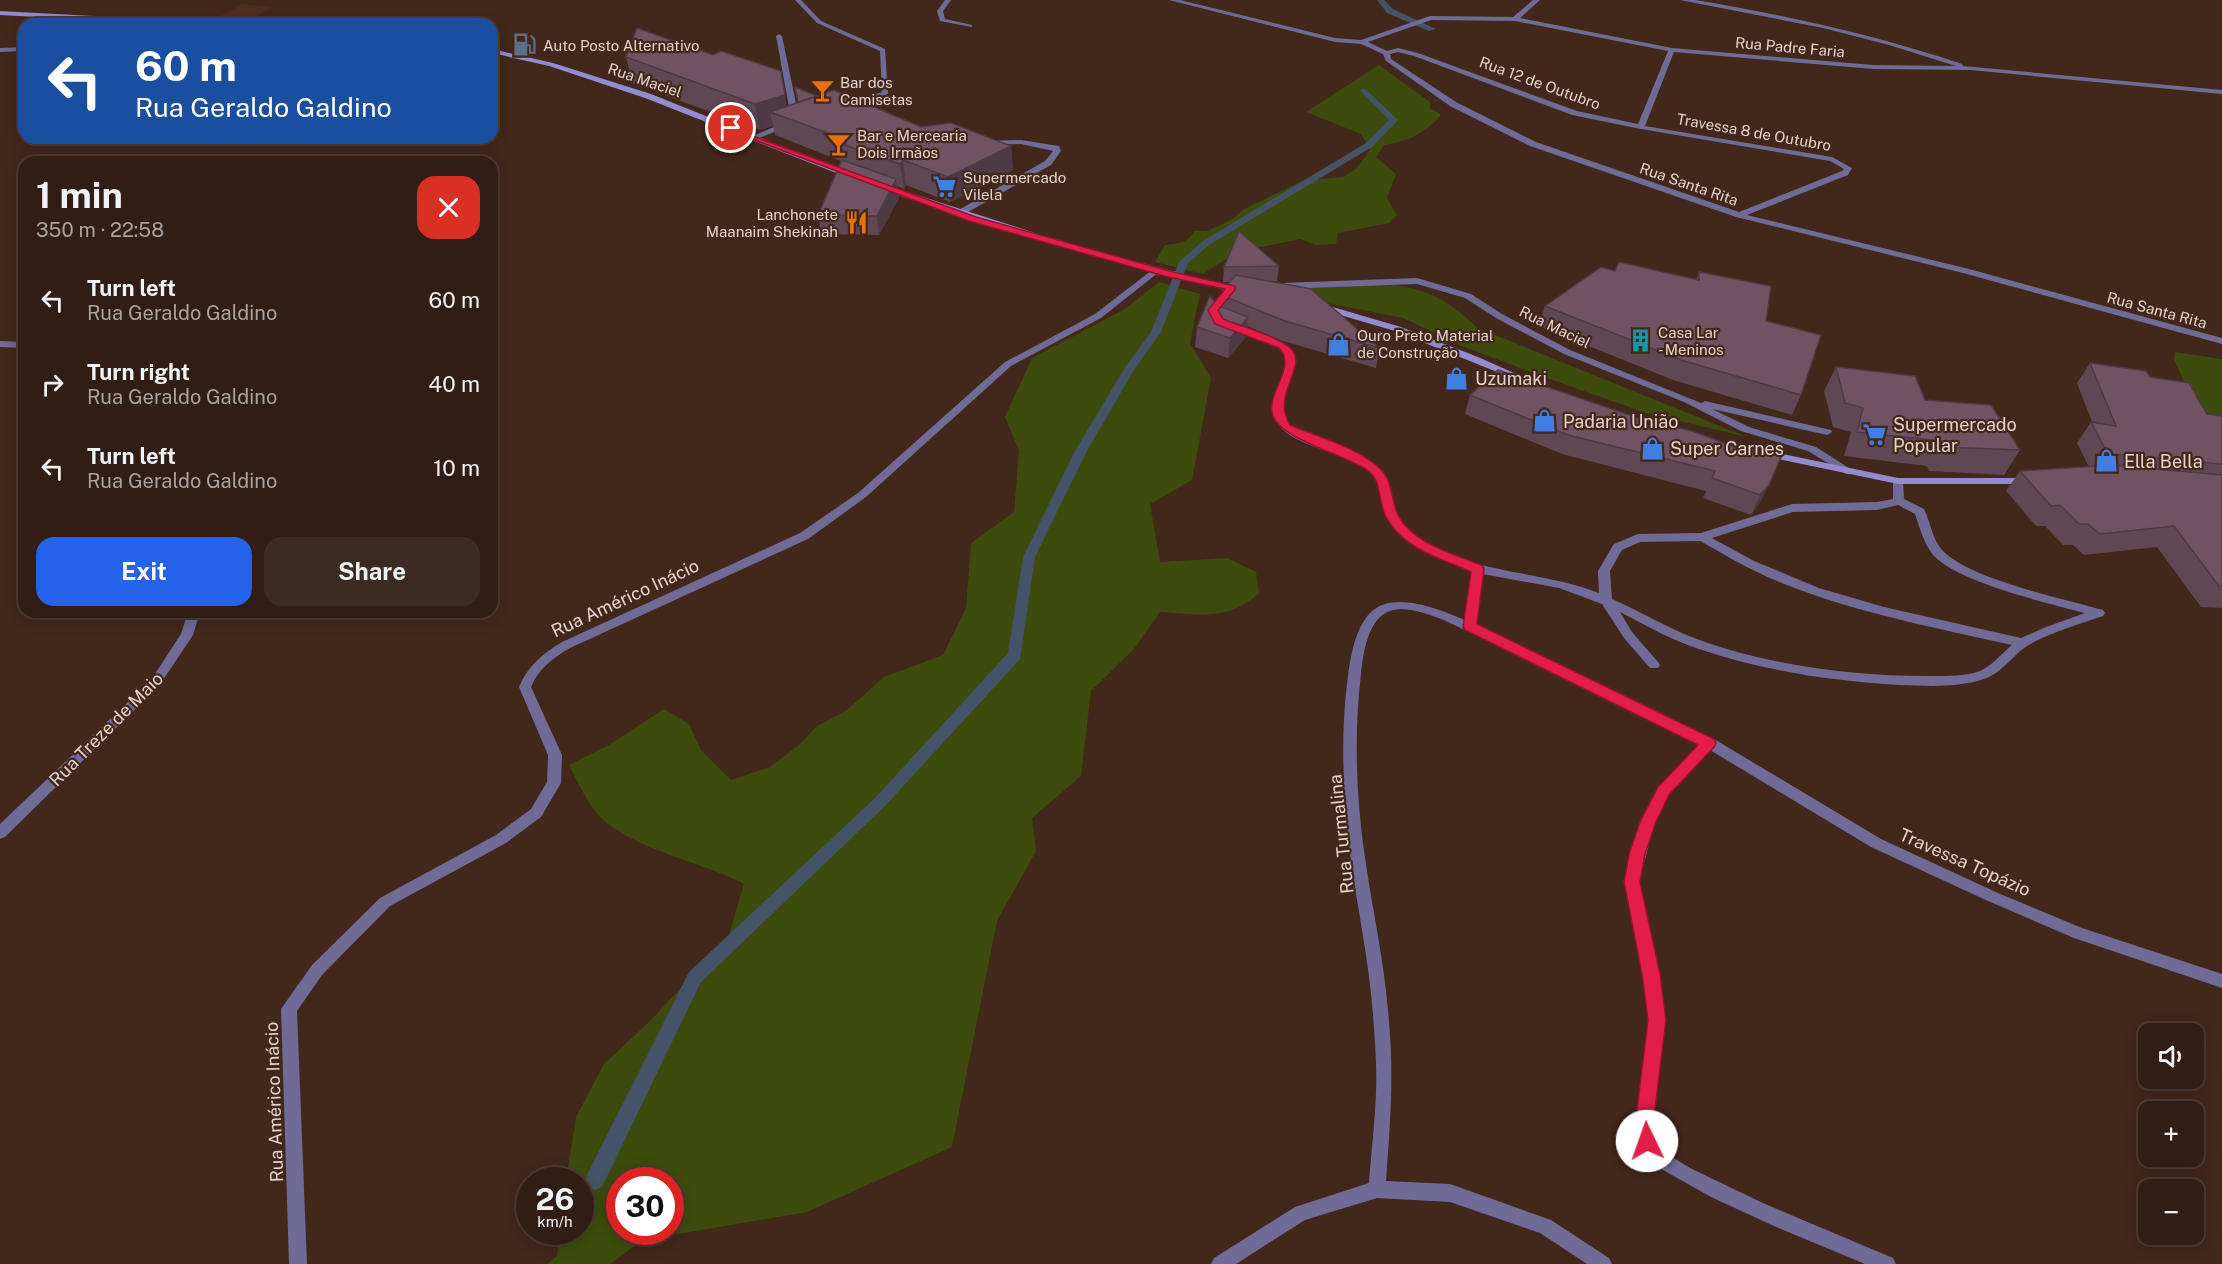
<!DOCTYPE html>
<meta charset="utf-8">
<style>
:root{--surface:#321d14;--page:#3d2a22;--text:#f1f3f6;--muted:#a8a2a0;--line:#4d3b34;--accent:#2563eb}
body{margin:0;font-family:"Public Sans",sans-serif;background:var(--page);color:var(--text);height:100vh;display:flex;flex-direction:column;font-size:22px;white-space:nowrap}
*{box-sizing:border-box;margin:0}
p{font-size:20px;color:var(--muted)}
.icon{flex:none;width:33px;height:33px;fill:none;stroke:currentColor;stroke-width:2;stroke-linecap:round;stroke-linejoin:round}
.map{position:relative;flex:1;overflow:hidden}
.panel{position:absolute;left:18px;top:156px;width:480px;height:462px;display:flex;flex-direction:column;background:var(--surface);border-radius:18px;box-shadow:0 3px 15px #0003,0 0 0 2px var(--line)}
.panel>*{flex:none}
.top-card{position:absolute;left:18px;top:18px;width:480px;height:126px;border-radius:18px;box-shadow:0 3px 15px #0003,0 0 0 2px var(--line);background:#1a4fa0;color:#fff;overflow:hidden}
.tools{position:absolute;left:2138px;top:1023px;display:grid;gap:12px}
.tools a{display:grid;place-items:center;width:66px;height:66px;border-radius:12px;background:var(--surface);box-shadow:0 3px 15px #0003,0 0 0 2px var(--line);font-size:30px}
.speed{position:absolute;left:516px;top:1167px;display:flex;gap:12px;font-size:30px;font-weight:700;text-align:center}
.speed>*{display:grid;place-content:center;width:78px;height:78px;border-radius:50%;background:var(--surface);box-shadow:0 3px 15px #0003,0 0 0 2px var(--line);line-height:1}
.speed small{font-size:15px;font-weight:400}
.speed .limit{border:9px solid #d22;background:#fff;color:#111}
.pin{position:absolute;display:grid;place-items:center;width:51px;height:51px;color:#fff;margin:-26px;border:3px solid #fff;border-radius:50%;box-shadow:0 2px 6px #0007}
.me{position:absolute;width:66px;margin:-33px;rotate:357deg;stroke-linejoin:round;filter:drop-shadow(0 0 4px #0008)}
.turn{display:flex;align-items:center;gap:21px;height:126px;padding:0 18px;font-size:27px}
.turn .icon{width:78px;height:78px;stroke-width:2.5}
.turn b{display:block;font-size:42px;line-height:51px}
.round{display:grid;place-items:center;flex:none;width:63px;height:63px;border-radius:18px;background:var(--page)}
.overview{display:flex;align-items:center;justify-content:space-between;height:102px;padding:0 18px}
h1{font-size:36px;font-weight:700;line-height:45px}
.cta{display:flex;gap:12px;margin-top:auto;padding:12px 18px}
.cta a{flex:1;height:69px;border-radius:18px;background:var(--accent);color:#fff;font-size:24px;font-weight:700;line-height:69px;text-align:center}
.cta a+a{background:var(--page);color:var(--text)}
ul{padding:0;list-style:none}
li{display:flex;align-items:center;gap:18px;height:84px;padding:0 18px}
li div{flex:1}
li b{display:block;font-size:22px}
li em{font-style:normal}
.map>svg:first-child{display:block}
</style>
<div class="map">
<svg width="2222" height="1264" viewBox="0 0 2222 1264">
<rect width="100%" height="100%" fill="#42271b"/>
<path fill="#4f2d1e" d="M242,4L272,7L245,24L212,21Z"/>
<path fill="#3d4c0c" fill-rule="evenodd" d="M1379,65L1430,102V108L1441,115C1424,134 1409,141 1384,145L1376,157L1396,174L1387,198L1397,215L1389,223L1338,233L1336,244L1316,245L1300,239L1237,252L1203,274L1155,262L1165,245C1177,244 1188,243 1194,231H1207L1233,219L1244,209L1302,181L1343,177L1357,168L1370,150L1361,134L1306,112Z
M1159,282L1200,294L1190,343L1211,378L1192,480L1150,504L1160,562L1227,558L1256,572L1259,593C1228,622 1199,614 1160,612L1134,649L1091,691L1081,776L1032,818L1036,851L997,921L952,1147L807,1212L643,1240L610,1264H547L557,1256L560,1232H580V1180H566L576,1117L604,1064L649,1022L728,938L744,884C702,862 650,854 611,826C591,813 580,786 569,765L609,745L664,709L689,724L701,750L731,780L770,767L799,745L817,726L847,710L884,677L943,655L966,608L971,543L1014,512L1019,451L1005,417L1032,358L1125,309ZM670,1180V1232H620V1180Z
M1379,282C1429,291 1439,293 1478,328L1747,437L1646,413L1533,373L1465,347L1403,318L1302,298L1287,286Z
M2175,352L2222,359V439L2208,432L2174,360Z"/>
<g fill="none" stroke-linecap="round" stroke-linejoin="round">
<path fill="#445367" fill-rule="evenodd" d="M1377,0H1384L1393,9L1436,29L1429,31L1387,13Z
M1364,88L1398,120L1372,147L1209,245L1188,263L1161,332L1134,370L1087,451L1035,557L1020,659L886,805L701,982L602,1187L595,1190L588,1187L585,1180L588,1173L689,972L876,797L1008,653L1023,557L1075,451L1124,369L1151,332L1179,262L1203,241L1366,143L1389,120L1361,92L1360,90Z"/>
<path fill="#6f6a96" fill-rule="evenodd" d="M795,0H801L821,21L885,49L888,94L843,108V104L882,92L880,51L817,23Z
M945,0H951L943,11L945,19L972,25V27L940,21L937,11Z
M1169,0H1180L1335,38L1361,40L1430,16L1513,17L1533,0H1540L1520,18L1672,48L1873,65L1956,66L1889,45L1823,28L1680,0H1695C1786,15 1875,35 1962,64L1963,66L2222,90V94L1970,70L1873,69L1674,52L1645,126L1832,157L1852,168L1848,175L1747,215L1969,269L2222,338V344L1963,273L1736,217L1530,146L1450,106L1386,61L1383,54L1361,44L1335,42ZM1431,20L1515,21L1668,51L1638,124L1577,111L1418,53L1398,48L1387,51L1368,42ZM1398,52L1414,56L1572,115L1641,129L1830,161L1844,169L1842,171L1739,212L1536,142L1456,102L1391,59L1390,54Z
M779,34L782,36L799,118L795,120L791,118L776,36Z
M24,47V51L0,52V48Z
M786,122L793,124L757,139L750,137Z
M1021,140L1059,146L1061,151L1051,165L961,216H955V212L1045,161L1053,151L1021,144L985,145L981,143L985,141Z
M1156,267L1160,270L1159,272L1101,318L1011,366L866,497L808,539L570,648C553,658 539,668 531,687L562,755L561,783L541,817L506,843L390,906L322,975L297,1011L307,1264H289L281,1009L312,965L380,898L496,835L531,809L547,782L548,755L519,687C528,666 542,654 562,642L800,533L858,493L1005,362L1095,314Z
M1417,278L1471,294L1502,314L1570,350L1701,403L1705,401L1831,430L1832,432L1827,435L1712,409L1749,427L1816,447L1855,472L1854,474H1846L1808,451L1741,431L1684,402L1564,354L1496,318L1465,298L1417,284L1280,289L1276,286L1280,283Z
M1233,285L1237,288L1218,310L1222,318L1220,320H1214L1208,310L1230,286Z
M1231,325L1280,341C1317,361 1268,396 1288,423C1301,441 1353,450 1374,464C1399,482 1386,514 1413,534C1466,575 1539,569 1599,593L1598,571L1612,547L1614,544L1638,534L1701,533L1792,504L1877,502L1893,499V481L1898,478L1903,481L1904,499L1924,509C1931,523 1932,540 1943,551C1972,580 2062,598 2103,610L2105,613L2103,616C2078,625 2050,632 2027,646C2012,656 2002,673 1984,679C1958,688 1926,686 1899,685C1833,681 1765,671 1702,650C1673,641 1647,626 1620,612L1632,632L1658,662L1660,665L1658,668H1650L1624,638L1602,604L1559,588L1483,574L1476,625L1714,739L1881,839L1998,893L2082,928L2222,974V988L2074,938L1988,901L1871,847L1710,750L1668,795L1655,822L1639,882L1659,974L1665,1020L1652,1126L1659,1142L1674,1158L1690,1168L1765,1204L1893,1258L1896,1264H1865L1774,1226L1711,1197L1663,1170L1647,1154L1639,1140L1636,1126L1649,1020L1643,974L1625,882L1641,822L1658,787L1700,744L1444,620C1425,613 1395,601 1379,618C1366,632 1363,656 1361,674C1354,732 1356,793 1364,851C1372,908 1385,964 1389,1022C1394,1077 1390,1126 1386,1181L1450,1184L1551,1220L1609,1258L1612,1264H1587L1540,1233L1450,1202L1377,1198L1305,1220L1236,1264H1211L1214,1258L1295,1207L1369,1183C1371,1153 1375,1123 1376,1092C1377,1067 1375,1041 1373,1015C1369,960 1357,907 1350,853C1343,795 1340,734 1348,676C1351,655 1355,629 1370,613C1393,589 1441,610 1465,620L1472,571C1441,560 1401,548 1386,516C1379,500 1383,481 1368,470C1346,453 1293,446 1279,425C1262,399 1298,363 1279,348C1266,337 1244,336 1228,330V326ZM1898,505L1915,514C1920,528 1924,545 1934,556C1960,583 2048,603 2085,613L2046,627L2021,638L1884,607L1819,588L1754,561L1712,538L1793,512L1877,510ZM1700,541C1725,555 1750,570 1777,581C1852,612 1933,627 2012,645C2001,654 1992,666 1980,671C1966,676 1948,676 1934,676C1863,677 1775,666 1708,643C1674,632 1644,613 1612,599L1610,571L1622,550L1640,542Z
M0,341L24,342V348L0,347Z
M188,612H200L193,635L159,686L5,837L0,839V824L151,680L181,634Z"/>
<path fill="#938ad0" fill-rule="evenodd" d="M0,11L206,22L209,24H170L0,15Z
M492,49L553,63L651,94L856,176L849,178L645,98L549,66L492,53Z
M880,185H886L1063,242L1244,290L1240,293C1118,265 999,230 880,189Z
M1319,303L1401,327L1478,357L1530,380L1525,383L1522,382L1395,331L1316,308L1314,306Z
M1768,451L1898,478H2026L2031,481L2026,484H1898L1764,456L1763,454Z"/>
</g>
<path fill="#604754" d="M713,55L787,106L817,96L921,127L1011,146L1013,170L950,202L906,185L904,189L897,186L899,198L879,235L821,234L818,215L841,161L775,135L773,126L760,130L632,83L626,57Z
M1279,266L1277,281H1270L1379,348L1376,368L1283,341L1247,326L1246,337L1228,358L1195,347L1197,327L1217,305L1221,307L1222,290L1230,282H1223L1224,267Z
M1615,271L1696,280L1699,272L1766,321L1801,395L1792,415L1673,380L1539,326L1545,306Z
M2090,363L2150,377L2207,414L2222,416V608L2201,607L2157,547L2084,555L2073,545H2063L2045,526H2036L2006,491L2020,471L2089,467L2077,443L2091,422H2092L2077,383Z
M1836,367L1925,400L2020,450L2004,475L1929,471L1927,466L1844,456L1851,432L1833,427L1824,391Z
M1470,395L1635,417L1735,447L1782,455L1759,504L1751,515L1703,498L1706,491L1562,454L1465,414Z"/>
<path fill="#4e3a45" d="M781,71L789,120V119L770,112L773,126L760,130L755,104Z
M1011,146L1013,170L950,202L948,177Z
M903,160L906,185L904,189L900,164Z
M896,179L899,198L879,235L877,216Z
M1248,317L1246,337L1228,358L1230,338Z
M1769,485L1759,504L1751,515L1760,495Z"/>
<path fill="#705362" stroke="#4e3a45" stroke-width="1.5" d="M637,28L713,55L721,51L781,71L785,95L755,104L626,57Z
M795,87L817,96L798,102Z
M834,90L921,127L951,123L1011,146L948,177L903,160L900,164L856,149L845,145L847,140L770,112Z
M842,160L896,179L877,216L818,215Z
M1239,231L1279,266L1224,267Z
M1619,262L1699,280V272L1771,286L1766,321L1821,335L1801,395L1681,360L1545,306L1601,267L1615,271Z
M1236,275L1311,289L1379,348L1285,321L1226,297L1222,290Z
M1210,296L1217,305L1248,317L1230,338L1197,327Z
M2090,363L2146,371L2150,377L2189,383L2207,414L2222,416V464L2108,454L2091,422L2116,426Z
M1836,367L1915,376L1925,400L1991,405L2020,450L1944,447L1941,441L1857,432L1863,408L1845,403Z
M1498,370L1635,417L1692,431L1735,447L1737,443L1782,455L1769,485L1760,495L1712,478L1715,471L1568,435L1470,395Z
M2114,465L2222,475V587L2219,586L2174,526L2100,534L2088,524H2079L2060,505L2051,506L2020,471Z"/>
<path fill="#e11d48" stroke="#92132f" stroke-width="1.5" d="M728,127L976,217L1173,272L1235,286V290L1218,310L1223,319C1243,327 1267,333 1285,344C1316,362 1269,391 1290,425C1318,437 1354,446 1377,466C1394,479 1390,498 1398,515C1413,544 1455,554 1483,566L1484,569L1477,624L1714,739L1716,743L1714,747L1669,795L1656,822L1645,854L1640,882L1660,974L1666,1020L1653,1126L1657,1141L1654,1147L1647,1150L1641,1147L1635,1126L1648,1020L1642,974L1624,882L1629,854L1640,822L1658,787L1698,745L1465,630L1463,627L1471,572C1440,558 1401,548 1385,515C1378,500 1382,480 1367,470C1345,455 1281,439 1273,416C1265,392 1298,368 1279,348L1215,324L1208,310L1225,289L1168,277L969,221L728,130Z"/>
<defs>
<symbol id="fuel-bare" viewBox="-9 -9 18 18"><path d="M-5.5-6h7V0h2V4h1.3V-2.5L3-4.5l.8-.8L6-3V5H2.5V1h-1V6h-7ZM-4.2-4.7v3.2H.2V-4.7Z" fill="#5c6f8a" stroke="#42271b" stroke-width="2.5" paint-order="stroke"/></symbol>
<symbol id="bar-bare" viewBox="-9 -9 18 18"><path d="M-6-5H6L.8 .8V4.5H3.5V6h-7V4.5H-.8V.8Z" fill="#e8710a" stroke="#42271b" stroke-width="2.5" paint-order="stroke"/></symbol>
<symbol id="supermarket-bare" viewBox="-9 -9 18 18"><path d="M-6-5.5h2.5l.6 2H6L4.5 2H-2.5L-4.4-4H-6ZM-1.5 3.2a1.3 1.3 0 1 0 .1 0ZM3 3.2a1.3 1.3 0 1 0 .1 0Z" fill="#3f7fe0" stroke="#42271b" stroke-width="2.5" paint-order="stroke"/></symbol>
<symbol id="restaurant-bare" viewBox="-9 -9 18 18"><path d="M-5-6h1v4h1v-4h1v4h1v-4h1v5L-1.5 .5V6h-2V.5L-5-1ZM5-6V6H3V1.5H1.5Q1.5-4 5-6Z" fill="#e8710a" stroke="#42271b" stroke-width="2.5" paint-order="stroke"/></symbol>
<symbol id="building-bare" viewBox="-9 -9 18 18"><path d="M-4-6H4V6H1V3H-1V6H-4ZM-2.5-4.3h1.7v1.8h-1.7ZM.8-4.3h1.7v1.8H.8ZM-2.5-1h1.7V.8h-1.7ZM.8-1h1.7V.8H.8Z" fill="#0f9aa8" stroke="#42271b" stroke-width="2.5" paint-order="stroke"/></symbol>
<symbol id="shop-bare" viewBox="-9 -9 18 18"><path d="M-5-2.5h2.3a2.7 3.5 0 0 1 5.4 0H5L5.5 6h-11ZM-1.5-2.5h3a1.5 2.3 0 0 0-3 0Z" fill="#3f7fe0" stroke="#42271b" stroke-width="2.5" paint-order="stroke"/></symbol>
</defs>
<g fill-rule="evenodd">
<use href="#fuel-bare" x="508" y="28" width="33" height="33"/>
<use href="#bar-bare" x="806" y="74" width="33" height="33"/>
<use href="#bar-bare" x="822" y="128" width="33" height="33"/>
<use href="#supermarket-bare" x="928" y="170" width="33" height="33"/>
<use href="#restaurant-bare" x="840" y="206" width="33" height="33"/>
<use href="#building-bare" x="1624" y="324" width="33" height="33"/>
<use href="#shop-bare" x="1322" y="328" width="33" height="33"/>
<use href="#shop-bare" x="1440" y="362" width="33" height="33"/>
<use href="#shop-bare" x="1528" y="404" width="33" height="33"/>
<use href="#supermarket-bare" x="1858" y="418" width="33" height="33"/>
<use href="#shop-bare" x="1636" y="432" width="33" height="33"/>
<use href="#shop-bare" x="2090" y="444" width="33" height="33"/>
</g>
<g text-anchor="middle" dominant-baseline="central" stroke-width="4.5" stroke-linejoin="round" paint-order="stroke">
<g font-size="15" fill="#e4d2cb" stroke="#42271b" text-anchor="start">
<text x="543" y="45">Auto Posto Alternativo</text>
<text x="840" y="82">Bar dos<tspan x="840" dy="17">Camisetas</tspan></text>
<text x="857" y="135">Bar e Mercearia<tspan x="857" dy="17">Dois Irmãos</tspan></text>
<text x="963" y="177">Supermercado<tspan x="963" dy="17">Vilela</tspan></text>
<text x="838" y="214" text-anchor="end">Lanchonete<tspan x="838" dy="17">Maanaim Shekinah</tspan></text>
<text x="1658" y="332">Casa Lar<tspan x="1658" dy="17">- Meninos</tspan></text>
<text x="1357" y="335">Ouro Preto Material<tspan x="1357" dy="17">de Construção</tspan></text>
</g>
<g font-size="15" fill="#e4d2cb" stroke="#42271b">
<text transform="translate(1790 47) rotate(5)">Rua Padre Faria</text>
<text transform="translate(645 80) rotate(19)">Rua Maciel</text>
<text transform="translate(1540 83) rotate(20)">Rua 12 de Outubro</text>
<text transform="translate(1754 132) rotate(10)">Travessa 8 de Outubro</text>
<text transform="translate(1689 184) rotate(19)">Rua Santa Rita</text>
<text transform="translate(2157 310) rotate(15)">Rua Santa Rita</text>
<text transform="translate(1555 327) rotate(26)">Rua Maciel</text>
</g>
<g font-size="18" fill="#e4d2cb" stroke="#42271b" text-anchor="start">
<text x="1475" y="378">Uzumaki</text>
<text x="1563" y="421">Padaria União</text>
<text x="1893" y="424">Supermercado<tspan x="1893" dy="21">Popular</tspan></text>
<text x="1670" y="448">Super Carnes</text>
<text x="2124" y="461">Ella Bella</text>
</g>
<g font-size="18" fill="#e4d2cb" stroke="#42271b">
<text transform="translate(625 598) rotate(-25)">Rua Américo Inácio</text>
<text transform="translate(106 729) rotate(-45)">Rua Treze de Maio</text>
<text transform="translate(1341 834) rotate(-96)">Rua Turmalina</text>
<text transform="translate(1965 862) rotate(24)">Travessa Topázio</text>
<text transform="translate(274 1102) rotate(-92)">Rua Américo Inácio</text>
</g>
</g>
</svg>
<div class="tools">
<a><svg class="icon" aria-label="sound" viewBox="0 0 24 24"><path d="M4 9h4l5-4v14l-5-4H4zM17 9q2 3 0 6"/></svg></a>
<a>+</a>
<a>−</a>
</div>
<div class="speed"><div>26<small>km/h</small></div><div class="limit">30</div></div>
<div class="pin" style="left:731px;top:128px;background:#d93025"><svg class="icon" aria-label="arrive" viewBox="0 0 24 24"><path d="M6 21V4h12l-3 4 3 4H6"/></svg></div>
<svg class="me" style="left:1647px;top:1141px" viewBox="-20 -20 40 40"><circle r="19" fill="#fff"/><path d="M0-13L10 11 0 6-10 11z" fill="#e11d48"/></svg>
<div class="top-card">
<div class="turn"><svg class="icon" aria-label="left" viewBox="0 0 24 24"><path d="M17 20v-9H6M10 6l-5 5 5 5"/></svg><div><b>60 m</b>Rua Geraldo Galdino</div></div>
</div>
<section class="panel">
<div class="overview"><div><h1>1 min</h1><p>350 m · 22:58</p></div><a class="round" style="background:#d93025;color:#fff"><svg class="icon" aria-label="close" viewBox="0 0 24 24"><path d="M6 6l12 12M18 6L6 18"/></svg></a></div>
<ul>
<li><svg class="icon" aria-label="left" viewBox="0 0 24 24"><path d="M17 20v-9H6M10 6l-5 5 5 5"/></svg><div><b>Turn left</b><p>Rua Geraldo Galdino</p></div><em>60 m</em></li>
<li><svg class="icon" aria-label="right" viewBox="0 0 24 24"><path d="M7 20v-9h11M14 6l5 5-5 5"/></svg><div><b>Turn right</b><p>Rua Geraldo Galdino</p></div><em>40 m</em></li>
<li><svg class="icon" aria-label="left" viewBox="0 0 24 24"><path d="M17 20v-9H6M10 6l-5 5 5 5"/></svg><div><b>Turn left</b><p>Rua Geraldo Galdino</p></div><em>10 m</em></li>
</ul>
<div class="cta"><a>Exit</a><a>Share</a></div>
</section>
</div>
